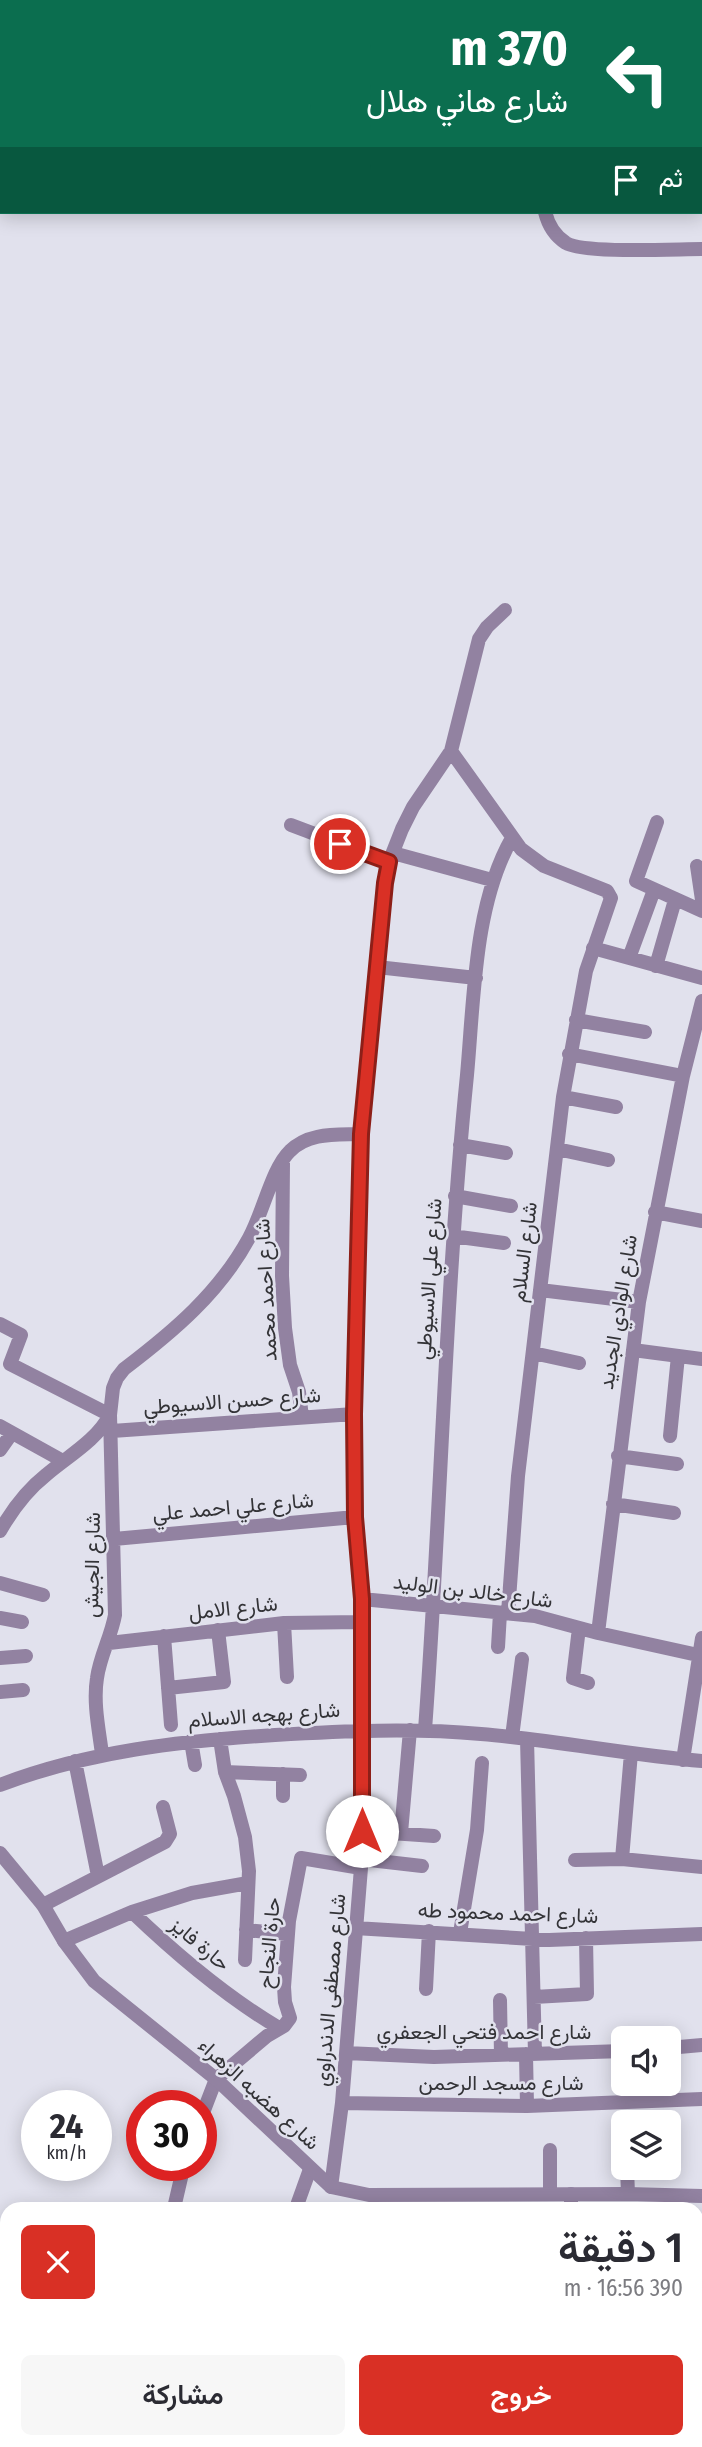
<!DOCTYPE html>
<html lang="ar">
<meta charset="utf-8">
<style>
:root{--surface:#fff;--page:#f7f7f7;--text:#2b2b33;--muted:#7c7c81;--accent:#d93025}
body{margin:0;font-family:"Fira Sans Condensed",Vazirmatn,sans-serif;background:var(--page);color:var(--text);direction:rtl;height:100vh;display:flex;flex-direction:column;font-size:26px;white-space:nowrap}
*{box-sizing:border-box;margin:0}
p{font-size:23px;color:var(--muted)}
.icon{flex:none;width:38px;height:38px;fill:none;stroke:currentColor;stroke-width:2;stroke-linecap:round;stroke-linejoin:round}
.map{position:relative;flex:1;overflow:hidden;direction:ltr}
.drawer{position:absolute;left:0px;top:2202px;width:704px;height:247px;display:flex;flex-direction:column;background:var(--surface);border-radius:21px 21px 0 0;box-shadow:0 4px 18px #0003;direction:rtl}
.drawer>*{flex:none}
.top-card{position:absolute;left:0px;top:0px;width:704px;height:214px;box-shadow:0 4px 18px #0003;direction:rtl;background:#0b6e4f;color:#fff;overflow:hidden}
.controls{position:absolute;left:611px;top:2026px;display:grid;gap:14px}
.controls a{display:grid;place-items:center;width:70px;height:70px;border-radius:10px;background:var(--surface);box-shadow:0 4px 18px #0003;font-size:35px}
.speed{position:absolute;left:21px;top:2090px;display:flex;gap:14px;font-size:35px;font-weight:700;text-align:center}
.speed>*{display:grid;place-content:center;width:91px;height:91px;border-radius:50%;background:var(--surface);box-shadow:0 4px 18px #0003;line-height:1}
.speed small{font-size:18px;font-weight:400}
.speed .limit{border:10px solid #d22;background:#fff;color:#111}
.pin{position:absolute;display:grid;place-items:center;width:60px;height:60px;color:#fff;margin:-30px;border:4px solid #fff;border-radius:50%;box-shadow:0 2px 7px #0007}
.me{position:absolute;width:77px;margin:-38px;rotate:0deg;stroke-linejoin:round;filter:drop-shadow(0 0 5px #0008)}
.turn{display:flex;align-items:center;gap:24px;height:147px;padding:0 21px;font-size:32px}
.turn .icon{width:91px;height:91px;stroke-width:2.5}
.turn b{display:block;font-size:49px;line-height:60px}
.then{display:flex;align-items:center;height:66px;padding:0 21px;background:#0003;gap:14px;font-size:26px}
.round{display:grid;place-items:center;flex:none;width:74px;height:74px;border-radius:10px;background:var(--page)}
.summary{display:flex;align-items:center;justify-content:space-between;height:119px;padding:0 21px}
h1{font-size:42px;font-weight:600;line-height:52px}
.primary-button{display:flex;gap:14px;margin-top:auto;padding:14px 21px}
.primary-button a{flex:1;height:80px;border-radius:10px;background:var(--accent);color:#fff;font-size:28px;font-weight:600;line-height:80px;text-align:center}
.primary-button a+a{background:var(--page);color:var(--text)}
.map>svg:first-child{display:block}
</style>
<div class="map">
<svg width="702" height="2447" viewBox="0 0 702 2447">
<rect width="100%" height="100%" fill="#e1e1ed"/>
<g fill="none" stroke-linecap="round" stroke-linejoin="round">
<path stroke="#9282a1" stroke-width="14" d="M545,212C548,224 555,236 566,243C585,254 675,249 702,249
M451,751L521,849L544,866L607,891L611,898L586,971L563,1097L518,1476L508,1613
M657,822L636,881L702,911
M291,825L389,862
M393,853L492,880
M697,866L702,900
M593,948L702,978
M629,958L654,890
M656,966L675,900
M377,967L476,978
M576,1020L645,1032
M569,1054L683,1076
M563,1097L616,1107
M460,1145L506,1153
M557,1149L608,1160
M283,1163L282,1276L285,1328L290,1365L299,1392L302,1417
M455,1196L511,1206
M655,1212L702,1221
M452,1236L504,1243
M540,1290L639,1302
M0,1324L21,1335L10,1364L110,1415
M633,1350L702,1359
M533,1353L579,1363
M0,1426L63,1461
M112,1431L354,1414
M670,1436L678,1356
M0,1450L12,1433
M618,1456L677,1464
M613,1504L674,1513
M0,1531C12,1510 27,1490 46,1475C68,1456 96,1441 110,1415
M114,1539L355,1517
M0,1583L43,1595
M362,1599L535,1616L598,1633L702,1656
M0,1618L22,1622
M284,1623L287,1677
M579,1628L573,1678L588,1683
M598,1633L639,1302L683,1076L702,1001
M164,1636L171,1725
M109,1643L284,1623L361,1622
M498,1647L500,1613
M0,1658L26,1656
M168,1688L224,1682L218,1630
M0,1692L23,1690
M425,1730C441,1512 445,1293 467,1075C474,999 474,904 512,838
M512,1737L522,1659
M220,1739L225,1772L234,1796L245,1837L249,1871L245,1960
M527,1739L535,2054
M191,1741L195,1765
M102,1754C99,1730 93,1703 97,1678C100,1656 111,1637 115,1615L110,1415L113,1388L117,1378L124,1369C174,1331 219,1293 249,1238C263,1213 272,1168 290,1151C309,1132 336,1135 361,1134
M683,1760L702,1638
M75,1761L98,1876
M225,1772L300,1775
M283,1774V1796
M0,1785C89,1751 180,1741 275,1735C344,1731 412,1728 481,1734C555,1740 628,1755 702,1761
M362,1831L434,1836
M401,1833L410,1730
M361,1859L422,1866
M622,1859L631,1753
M575,1860L622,1859L702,1867
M43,1905L165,1842L170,1834L163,1807
M132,1912C178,1956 225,1996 279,2028
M355,1928L549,1940L702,1934
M246,1930L288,1934
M460,1933L477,1830L482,1763
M64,1941L132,1912L192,1893L248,1883
M426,1989L429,1931
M534,1997L587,1994L586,1938
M500,2000L501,2055
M668,2048L702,2045
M346,2053L434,2057L623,2051
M526,2054L527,2106
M342,2103L527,2106L702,2099
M201,2118L216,2079L267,2036L284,2026L290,2018L285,2002L284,1987L289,1921L301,1858L361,1868
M550,2150V2194
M627,2168L628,2194
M331,2187L342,2103L361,1868L362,1599L355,1517L354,1414L361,1134L385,883L389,862L402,829L413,807L451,751L479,639L487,627L505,610
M174,2208L184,2165
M296,2208L310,2169
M571,2208V2194
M696,2269H702
M696,2403H702
M235,2441L236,2447
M351,2441L352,2447
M153,2447V2441"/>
<path stroke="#9282a1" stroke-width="14" d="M0,1853L43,1905L64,1941L94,1981L216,2079L331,2187L369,2195L628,2194L702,2196"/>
<path stroke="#503369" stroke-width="18" d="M696,0L702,1"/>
</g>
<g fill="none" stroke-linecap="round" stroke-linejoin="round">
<defs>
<path id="route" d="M340,844L389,862L385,883L361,1134L354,1414L355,1517L362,1599V1831"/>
</defs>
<use href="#route" stroke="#8d1f18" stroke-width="18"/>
<use href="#route" stroke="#d93025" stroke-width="12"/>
</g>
<g text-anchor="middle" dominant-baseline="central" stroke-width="5" stroke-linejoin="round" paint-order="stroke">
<g font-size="21" fill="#333337" stroke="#e1e1ed">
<text transform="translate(524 1252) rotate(-83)">شارع السلام</text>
<text transform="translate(429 1279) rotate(-86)">شارع علي الاسيوطي</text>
<text transform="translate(266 1290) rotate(-93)">شارع احمد محمد</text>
<text transform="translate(618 1312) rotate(-81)">شارع الوادي الجديد</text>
<text transform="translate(232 1401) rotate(-4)">شارع حسن الاسيوطي</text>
<text transform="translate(233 1507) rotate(-5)">شارع علي احمد علي</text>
<text transform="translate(92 1565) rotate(-89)">شارع الجيش</text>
<text transform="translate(473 1591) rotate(7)">شارع خالد بن الوليد</text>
<text transform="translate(233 1608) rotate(-6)">شارع الامل</text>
<text transform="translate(264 1715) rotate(-4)">شارع بهجه الاسلام</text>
<text transform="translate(508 1913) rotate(2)">شارع احمد محمود طه</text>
<text transform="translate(269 1943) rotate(-85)">حارة النجاح</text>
<text transform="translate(200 1944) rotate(40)">حارة فايز</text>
<text transform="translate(330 1990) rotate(-85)">شارع مصطفى الدندراوي</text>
<text x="484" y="2032">شارع احمد فتحي الجعفري</text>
<text x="501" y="2083">شارع مسجد الرحمن</text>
<text transform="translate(259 2094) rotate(42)">شارع هضبه الزهراء</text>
</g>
</g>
</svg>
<div class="controls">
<a><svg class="icon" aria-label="sound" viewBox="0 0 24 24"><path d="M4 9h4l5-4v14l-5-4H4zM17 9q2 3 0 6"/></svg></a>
<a><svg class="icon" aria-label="layers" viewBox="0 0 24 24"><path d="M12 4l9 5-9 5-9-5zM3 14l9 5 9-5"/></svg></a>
</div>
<div class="speed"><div>24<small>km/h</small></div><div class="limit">30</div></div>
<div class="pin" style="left:340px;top:844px;background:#d93025"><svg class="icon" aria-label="arrive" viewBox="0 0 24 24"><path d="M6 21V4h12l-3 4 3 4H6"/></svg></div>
<svg class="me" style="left:362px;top:1831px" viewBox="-20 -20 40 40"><circle r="19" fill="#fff"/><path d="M0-13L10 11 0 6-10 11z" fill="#d93025"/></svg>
<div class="top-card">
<div class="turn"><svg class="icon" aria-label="left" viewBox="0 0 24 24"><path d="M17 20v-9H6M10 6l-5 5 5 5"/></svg><div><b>370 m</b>شارع هاني هلال</div></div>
<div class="then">ثم<svg class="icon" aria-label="arrive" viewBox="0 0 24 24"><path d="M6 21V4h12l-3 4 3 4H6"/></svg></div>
</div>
<section class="drawer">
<div class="summary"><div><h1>1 دقيقة</h1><p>390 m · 16:56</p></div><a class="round" style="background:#d93025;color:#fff"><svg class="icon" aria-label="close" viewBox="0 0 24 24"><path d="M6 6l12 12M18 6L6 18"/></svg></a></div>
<div class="primary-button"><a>خروج</a><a>مشاركة</a></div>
</section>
</div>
